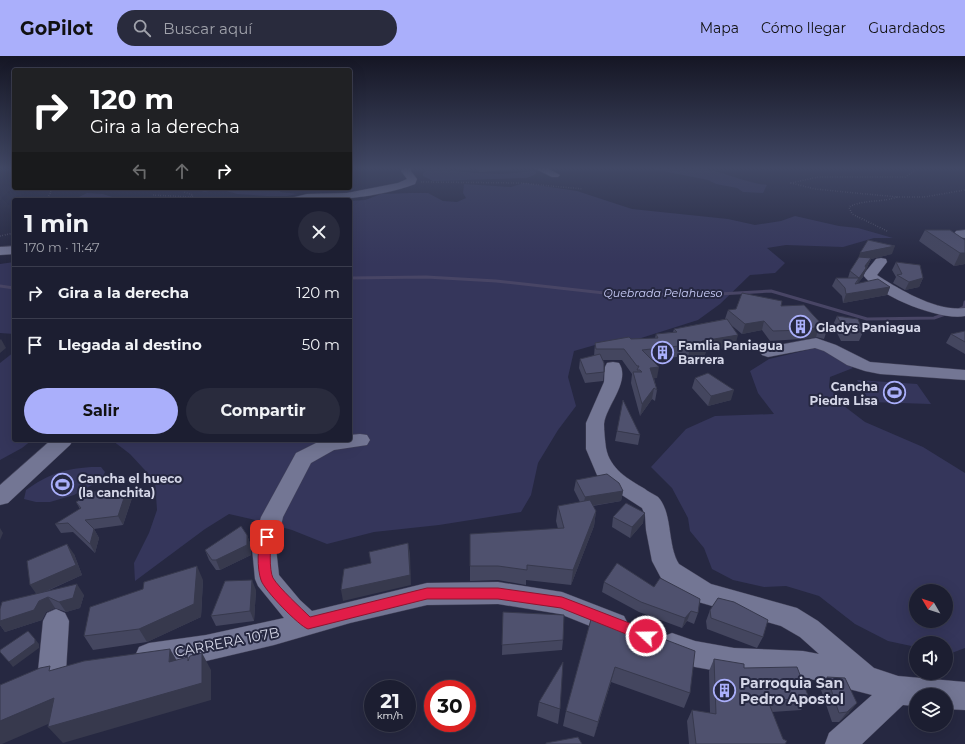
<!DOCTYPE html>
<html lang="es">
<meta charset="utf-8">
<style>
:root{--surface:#1c1e31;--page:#292b3d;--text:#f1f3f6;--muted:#a0a2ab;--line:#3a3c4d;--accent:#aaaffb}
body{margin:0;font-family:Montserrat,sans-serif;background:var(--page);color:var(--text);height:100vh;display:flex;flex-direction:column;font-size:15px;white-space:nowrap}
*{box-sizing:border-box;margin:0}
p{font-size:13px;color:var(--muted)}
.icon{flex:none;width:22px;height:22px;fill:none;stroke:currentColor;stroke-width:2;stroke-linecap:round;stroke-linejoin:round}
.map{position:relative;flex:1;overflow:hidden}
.drawer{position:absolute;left:12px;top:142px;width:340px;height:244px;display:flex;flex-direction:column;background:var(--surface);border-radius:4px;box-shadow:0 4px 16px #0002,0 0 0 1px var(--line)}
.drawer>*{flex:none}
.banner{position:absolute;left:12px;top:12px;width:340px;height:122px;border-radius:4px;box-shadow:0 4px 16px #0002,0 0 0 1px var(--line);background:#202124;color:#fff;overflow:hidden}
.needle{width:26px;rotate:309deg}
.controls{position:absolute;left:909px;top:528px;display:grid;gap:8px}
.controls a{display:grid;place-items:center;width:44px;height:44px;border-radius:50%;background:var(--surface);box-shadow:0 4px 16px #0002,0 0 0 1px var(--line);font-size:20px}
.speed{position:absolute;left:364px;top:624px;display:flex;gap:8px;font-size:20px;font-weight:700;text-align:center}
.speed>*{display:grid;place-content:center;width:52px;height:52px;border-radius:50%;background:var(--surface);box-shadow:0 4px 16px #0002,0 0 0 1px var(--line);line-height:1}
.speed small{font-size:10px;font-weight:400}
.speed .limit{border:6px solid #d22;background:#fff;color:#111}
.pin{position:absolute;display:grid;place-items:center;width:34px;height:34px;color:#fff;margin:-17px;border-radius:8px;box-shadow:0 2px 6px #0006}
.me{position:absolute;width:44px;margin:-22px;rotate:291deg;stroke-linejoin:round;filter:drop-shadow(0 0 3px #0008)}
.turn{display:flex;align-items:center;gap:14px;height:84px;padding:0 12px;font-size:18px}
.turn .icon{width:52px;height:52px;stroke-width:2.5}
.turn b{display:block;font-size:28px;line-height:34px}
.lanes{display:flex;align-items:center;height:38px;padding:0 12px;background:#0003;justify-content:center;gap:20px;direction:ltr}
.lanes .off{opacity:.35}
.round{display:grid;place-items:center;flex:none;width:42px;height:42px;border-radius:21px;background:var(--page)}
.summary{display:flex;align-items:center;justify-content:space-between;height:68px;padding:0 12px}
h1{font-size:24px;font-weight:700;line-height:30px}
.button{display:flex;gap:8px;margin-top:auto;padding:8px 12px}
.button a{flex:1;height:46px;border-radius:24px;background:var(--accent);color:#111;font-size:16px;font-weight:700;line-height:46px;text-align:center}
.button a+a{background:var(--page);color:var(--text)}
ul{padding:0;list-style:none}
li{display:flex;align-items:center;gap:12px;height:52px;padding:0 12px;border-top:1px solid var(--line)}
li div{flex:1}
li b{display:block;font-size:15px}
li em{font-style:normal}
header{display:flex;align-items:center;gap:24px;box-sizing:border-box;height:56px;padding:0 20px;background:var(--accent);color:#111}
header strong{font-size:19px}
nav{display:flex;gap:22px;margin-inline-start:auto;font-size:14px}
.search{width:280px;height:36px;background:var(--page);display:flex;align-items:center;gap:10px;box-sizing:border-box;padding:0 14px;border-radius:22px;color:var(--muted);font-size:15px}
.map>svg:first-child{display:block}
</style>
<header>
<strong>GoPilot</strong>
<div class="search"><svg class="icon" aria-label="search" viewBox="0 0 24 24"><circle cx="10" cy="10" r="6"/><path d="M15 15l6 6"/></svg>Buscar aquí</div>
<nav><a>Mapa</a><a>Cómo llegar</a><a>Guardados</a></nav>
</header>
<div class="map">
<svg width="965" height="688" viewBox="0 0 965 688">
<rect width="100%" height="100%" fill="#262841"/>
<path fill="#35365b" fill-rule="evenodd" d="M428,112H449L450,114C478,118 507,120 536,114V118L527,122L433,125L423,120V117Z
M648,112C668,112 690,109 710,114C729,118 747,127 767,129L763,137L743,136L737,132L716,128L708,124Z
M524,127L577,135L632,153L728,163L755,169L781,165L795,160L839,170L858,172L893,182H874L843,191L786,189L767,192L785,207L775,217L750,219L720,248L698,264L638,283L602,287L574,295L568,321L576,350L558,374L538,407L531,439L521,456L439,469L374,476L327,488L292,474L251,463L229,458L205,473L135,525L134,507L149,477L157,454L155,425L130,398L113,385L114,384H350V145L365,144L381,138L410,137H428L443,145L457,146L466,142L463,137L464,128L511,131Z
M197,132H282L280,136L298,138L287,140H267L237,138L220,133L204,136Z
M87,137L103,138L121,144H77V142Z
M14,206V278L0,277V208Z
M820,291L853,312L830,321L829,331L844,350L865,366L923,391L965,417V592L949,598L946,597V587H916V591L888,585L855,568L819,540L786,530L764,531L733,524L712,513L704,492L690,475L688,462L672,432L651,411L686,373L715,360L774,358L758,337L750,315L769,303ZM916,535H946V565H916Z
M14,296V384H32L22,392L0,404V307Z
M857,324L917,328L931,348L870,346Z
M91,411H101L105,416L101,424L74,439L50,446H36L24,443L26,434C49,418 63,413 91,411Z"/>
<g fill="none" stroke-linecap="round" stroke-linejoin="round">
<path stroke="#484565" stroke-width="3" d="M350,222L426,221L496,225L613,238L701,239L771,235L867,263L934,262L948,257
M0,230L14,232
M958,254L964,251L965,246"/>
<defs>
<path id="minor" d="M402,112H412L411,115L417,123L415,128C375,143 332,144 290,144L291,142L307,138L347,137L398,127L407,123L401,115Z
M534,112H547L560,119L558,121H552Z
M965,174V182L956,181L954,178L956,175Z
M14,190V198L0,199V191Z
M881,202L886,203L887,206L877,219L880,221C902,235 938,256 965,252V260C940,265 878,240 863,219L876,203Z
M816,282L836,289L870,306L965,314V324L880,318L865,315L847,309L824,295L815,292L768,301L762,299L760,296L762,293L768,291Z
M613,306L619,307C631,325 606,350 604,368C604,375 605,385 606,392C610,413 628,423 645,433C648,436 654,438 658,441C673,457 667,489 679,508L711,528L797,552L818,565L874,612L898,620L965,626V654L946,653V639H916V650L903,649L862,688H825L829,677L872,639L803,621L734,618L695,611L662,599L658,590L662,581L672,577L695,585L734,592L803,595L819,598L800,581L781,570L695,545L661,522L652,505L646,474L645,459L642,452L611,432L597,419L586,393V367L604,326L605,311L607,307Z
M360,378L367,379L370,384L367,389L334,394L311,407L283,461L276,492L279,519L300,544L312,555L427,527L498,526L562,536L624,560L628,568L624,576L615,580L560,558L498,548L427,549L350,567L274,589L206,605L149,613L139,609L135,600L139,591L149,587L206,579L284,562L258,530L255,523L252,492L261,461L296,397L322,384H350V379Z
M51,384H73L70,389L8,447L0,449V429Z
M56,553L65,557L69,565L66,615L62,624L52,628L42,624L38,615L43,565L47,557Z"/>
</defs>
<use href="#minor" stroke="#434359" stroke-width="1"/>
<path stroke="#64667c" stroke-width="1.5" stroke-dasharray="0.5 2" stroke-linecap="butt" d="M421,126L520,127L583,133
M182,132L184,136L193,139L192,141L184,144
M153,139L192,141
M897,141H924L965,134
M46,144L51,136L50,132
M887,175L852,158L849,151C864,143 881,147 897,141L815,133L791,127L818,121H905L915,115L913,112
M0,180L14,177"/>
<use href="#minor" fill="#737694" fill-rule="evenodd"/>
</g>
<path fill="#44465f" d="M455,112H471L466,115Z
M477,112H512V114L479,116Z
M925,174H950L965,208L954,210L919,185Z
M892,198L871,203L863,221L858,227L890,231L887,239L843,247L842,240L832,230L836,222H848L850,215L859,201Z
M896,206L923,222L919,231L905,234L893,227L896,221L892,214Z
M781,250L827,274L824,283L816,281L801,283L770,285L762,274L742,278L730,268L735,290L706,295L704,302L687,304L685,300L652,304L657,322H654L657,334L655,345L652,343L640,360L631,327L632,318L622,304H603L604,316L603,325L585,327L579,312L580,303L594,300L595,287L631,283L655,282L656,278L673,276L674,273L725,263L728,254Z
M837,260L863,276L859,285H841L833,269Z
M965,275V298L946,287L951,278Z
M695,322L731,344L708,350L692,332Z
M617,375L640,379L638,389L615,385Z
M576,424L623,435L621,445L593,450L596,455L594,470L571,529L526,524V529L498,524L470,525V510L558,473L556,465L558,450L580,446L574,434Z
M127,433L132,442L123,469L94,473L99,482L95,497L73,476L61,477L55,468L80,453L76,446L99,437Z
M613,461L643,467L630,482L612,471Z
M247,479L251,490V499L220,514H216L209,504L205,494Z
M74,498L82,519L45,536L84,539L80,552L66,556L55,552L46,556L42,564L5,576L0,569V553L36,538Z
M203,524L201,561L147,586L93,594L84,580Z
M604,526L654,531L698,557L694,568L687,565L682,572L639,556L602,536Z
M256,534L254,565L216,570L211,560Z
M710,554L763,581L757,592L707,573L706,565Z
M503,556L563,584L562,594L502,599Z
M593,556L690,637L684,652L611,626L594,681L563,670L566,655Z
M714,603L744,612L809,642L801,654L772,656L785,688H689L687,665L692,654L710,657L709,615Z
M827,621L849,657L839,666H832L820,631Z
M539,646L560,653L558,668L537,660Z"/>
<path fill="#37394d" d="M466,112H471L466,115Z
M895,190L892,198L871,203L863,221L856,230L859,222L857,205L860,197Z
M960,197H965V208L954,210Z
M923,222L919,231L905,234L909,226Z
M890,231L887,239L843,247L846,238Z
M764,265L762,274L742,278L745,268Z
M819,271L816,281L801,283L805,274Z
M738,279L735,290L706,295L704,302L687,304L690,293L702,285Z
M1,283L6,292L0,297V284Z
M659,311L657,322L648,323L650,312Z
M654,332L652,343L640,360L642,348Z
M734,334L731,344L708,350L711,340Z
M127,433L132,442L123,469L118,460Z
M623,435L621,445L583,451L585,441Z
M596,455L594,470L571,529L573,514Z
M645,457L643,467L630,482L632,471Z
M0,472L3,477L0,484Z
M94,473L99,482L95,497L90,488Z
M247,479L251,490V499L220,514L216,504Z
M408,487L410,497L411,529L343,545L341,534Z
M67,488L74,498L82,519L37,539L30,529Z
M197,510L203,524L201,561L147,586L139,573Z
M252,524L256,534L254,565L250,555Z
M77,528L84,539L80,552L66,556L59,546Z
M48,541L55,552L46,556L42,564L5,576L0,569V565Z
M691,555L687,565L682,572L685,562Z
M35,583L39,588V592L13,611L9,606Z
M170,593L180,610L169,606Z
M202,597L211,614V644L63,687L48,671Z
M615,611L611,626L594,681L598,666Z
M54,642L69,659L2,688H0V665Z
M857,647L849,657L839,666L847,656Z"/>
<path fill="#4f516e" stroke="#37394d" d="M925,174H950L965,184V197H960Z
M868,184L895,190L860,197Z
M859,201L871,202L865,210L866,212L859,222L850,215Z
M896,206L920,209L923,222L909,226L897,219L902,218Z
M836,222H859L855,228L878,223L890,231L846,238L845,232Z
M742,237L782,245L781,250L804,249L827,274L819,271L805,274L773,275L764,265L745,268L728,254L736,253Z
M837,260L858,263L863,276L845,275Z
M727,263L738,279L702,285L707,291L690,293L688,289L642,294L659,311L650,312L657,334L654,332L642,348L633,316H642L640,314H637L639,310H637L624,293H596L595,287L629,281L631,283L658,282L656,278L677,276L674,273Z
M965,275V286L951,278Z
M600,298L604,307V316L586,318L580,303Z
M708,317L734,334L711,340L695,322Z
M623,344L640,379L617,375Z
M607,418L619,427L623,435L585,441L576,424Z
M127,433L118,460L85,464L94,473L90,488L68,467L55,468L81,452L76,446L96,435L99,437Z
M590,444L596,455L573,514L527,509V514L498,510H470V478L564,472L558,450Z
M626,447L645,457L632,471L613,461Z
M241,470L247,479V489L216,504H212L205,494Z
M408,487L410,519L341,534L344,513L371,507L369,496Z
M67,488L76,509L30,529L27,505Z
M617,507L654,531L660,522L700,543L698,557L691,555L685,562L641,546L604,526Z
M197,510L194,548L139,573L84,580L90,551L143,533L144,526Z
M252,524L250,555L211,560L225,525Z
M77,528L73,542L59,546L48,541L39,545L34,554L0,565V553L2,546Z
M718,542L734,546L768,564L763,581L711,562L710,554Z
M503,556L564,559L563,584L502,589Z
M593,556L695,595L690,637L615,611L598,666L566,655Z
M28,575L35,583V587L9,606L0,596V594Z
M170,593L169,606L188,601V605L190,600L202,597V627L48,671L54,642L0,665V629L40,612L50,610L49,615L84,605Z
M714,603L744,608V612L797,611L809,642L768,645L783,683L787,685L785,688H696L692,654L716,658Z
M563,606L560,653L539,646Z
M827,621L845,622L857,647L847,656L839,657Z
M578,681L582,688H546V687Z"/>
<linearGradient id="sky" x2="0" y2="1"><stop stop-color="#151624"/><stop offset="0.54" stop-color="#414865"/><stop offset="1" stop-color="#414865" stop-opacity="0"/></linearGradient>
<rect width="965" height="208" fill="url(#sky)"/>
<path fill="#e11d48" stroke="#92132f" d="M267,477L271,478L272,481C270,490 269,514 273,522C279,532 301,552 310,561L427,532H498L562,541L650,575L652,580L650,584L646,586L561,552L498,543H427L308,573C299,570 264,534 261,524C257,513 257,489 262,478Z"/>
<defs>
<symbol id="building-ring" viewBox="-11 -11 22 22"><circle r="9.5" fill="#262841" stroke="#aaaffb" stroke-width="1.5"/><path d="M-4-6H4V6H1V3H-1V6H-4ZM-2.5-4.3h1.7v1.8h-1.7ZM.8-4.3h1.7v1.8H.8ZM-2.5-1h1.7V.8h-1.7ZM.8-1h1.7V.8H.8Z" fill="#aaaffb"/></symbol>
<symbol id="stadium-ring" viewBox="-11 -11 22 22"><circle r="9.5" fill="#262841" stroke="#aaaffb" stroke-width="1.5"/><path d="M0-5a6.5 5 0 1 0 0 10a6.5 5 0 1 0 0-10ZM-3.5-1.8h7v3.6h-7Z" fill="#aaaffb"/></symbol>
</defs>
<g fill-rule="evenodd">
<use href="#building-ring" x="788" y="258" width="25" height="25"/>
<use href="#building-ring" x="650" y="284" width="25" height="25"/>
<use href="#stadium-ring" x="882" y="324" width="25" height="25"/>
<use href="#stadium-ring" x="50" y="416" width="25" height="25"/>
<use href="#building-ring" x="712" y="622" width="25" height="25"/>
</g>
<g text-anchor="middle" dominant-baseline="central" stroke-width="4" stroke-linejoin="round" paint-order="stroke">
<g font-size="11" font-style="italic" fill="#c9cdf9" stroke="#262841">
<text x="663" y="237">Quebrada Pelahueso</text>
</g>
<g font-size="12" font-weight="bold" fill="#d4d6e7" stroke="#262841" text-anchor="start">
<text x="816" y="271">Gladys Paniagua</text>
<text x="678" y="289">Famlia Paniagua<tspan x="678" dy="14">Barrera</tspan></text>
<text x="878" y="330" text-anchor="end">Cancha<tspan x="878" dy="14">Piedra Lisa</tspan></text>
<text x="78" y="422">Cancha el hueco<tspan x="78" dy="14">(la canchita)</tspan></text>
</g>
<g font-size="14" fill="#d4d6e7" stroke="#262841">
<text transform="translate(227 586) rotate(-11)">CARRERA 107B</text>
</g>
<g font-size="14" font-weight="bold" fill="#d4d6e7" stroke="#262841" text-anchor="start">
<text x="740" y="627">Parroquia San<tspan x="740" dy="16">Pedro Apostol</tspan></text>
</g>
</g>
</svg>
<div class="controls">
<a><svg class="needle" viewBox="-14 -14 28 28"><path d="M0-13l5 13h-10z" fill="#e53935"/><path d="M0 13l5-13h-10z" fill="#a0a2ab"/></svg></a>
<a><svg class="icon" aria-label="sound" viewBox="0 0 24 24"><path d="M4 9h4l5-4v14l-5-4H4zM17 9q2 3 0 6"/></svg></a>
<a><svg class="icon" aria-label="layers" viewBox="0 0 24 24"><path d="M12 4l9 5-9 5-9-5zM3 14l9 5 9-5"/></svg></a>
</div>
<div class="speed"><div>21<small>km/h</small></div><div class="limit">30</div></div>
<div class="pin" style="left:267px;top:481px;background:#d93025"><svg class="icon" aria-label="arrive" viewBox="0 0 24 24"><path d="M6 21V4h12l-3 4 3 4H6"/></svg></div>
<svg class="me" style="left:646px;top:580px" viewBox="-20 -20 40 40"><circle r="17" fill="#e11d48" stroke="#fff" stroke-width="3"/><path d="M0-11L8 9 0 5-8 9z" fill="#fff"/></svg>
<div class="banner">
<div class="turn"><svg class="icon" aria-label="right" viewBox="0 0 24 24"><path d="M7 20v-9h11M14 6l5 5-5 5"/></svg><div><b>120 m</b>Gira a la derecha</div></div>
<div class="lanes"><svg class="icon off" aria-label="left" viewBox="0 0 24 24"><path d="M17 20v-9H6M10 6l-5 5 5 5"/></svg><svg class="icon off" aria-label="ahead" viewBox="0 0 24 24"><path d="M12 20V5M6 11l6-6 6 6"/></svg><svg class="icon" aria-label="right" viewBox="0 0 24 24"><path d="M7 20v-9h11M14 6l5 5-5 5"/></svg></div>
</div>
<section class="drawer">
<div class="summary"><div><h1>1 min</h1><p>170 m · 11:47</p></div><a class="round"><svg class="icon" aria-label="close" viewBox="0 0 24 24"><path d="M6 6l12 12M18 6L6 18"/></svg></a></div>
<ul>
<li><svg class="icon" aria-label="right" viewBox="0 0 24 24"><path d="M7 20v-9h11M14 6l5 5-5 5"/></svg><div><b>Gira a la derecha</b></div><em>120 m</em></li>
<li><svg class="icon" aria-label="arrive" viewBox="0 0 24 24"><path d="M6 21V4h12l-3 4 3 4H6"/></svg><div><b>Llegada al destino</b></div><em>50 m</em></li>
</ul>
<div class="button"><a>Salir</a><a>Compartir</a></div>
</section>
</div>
